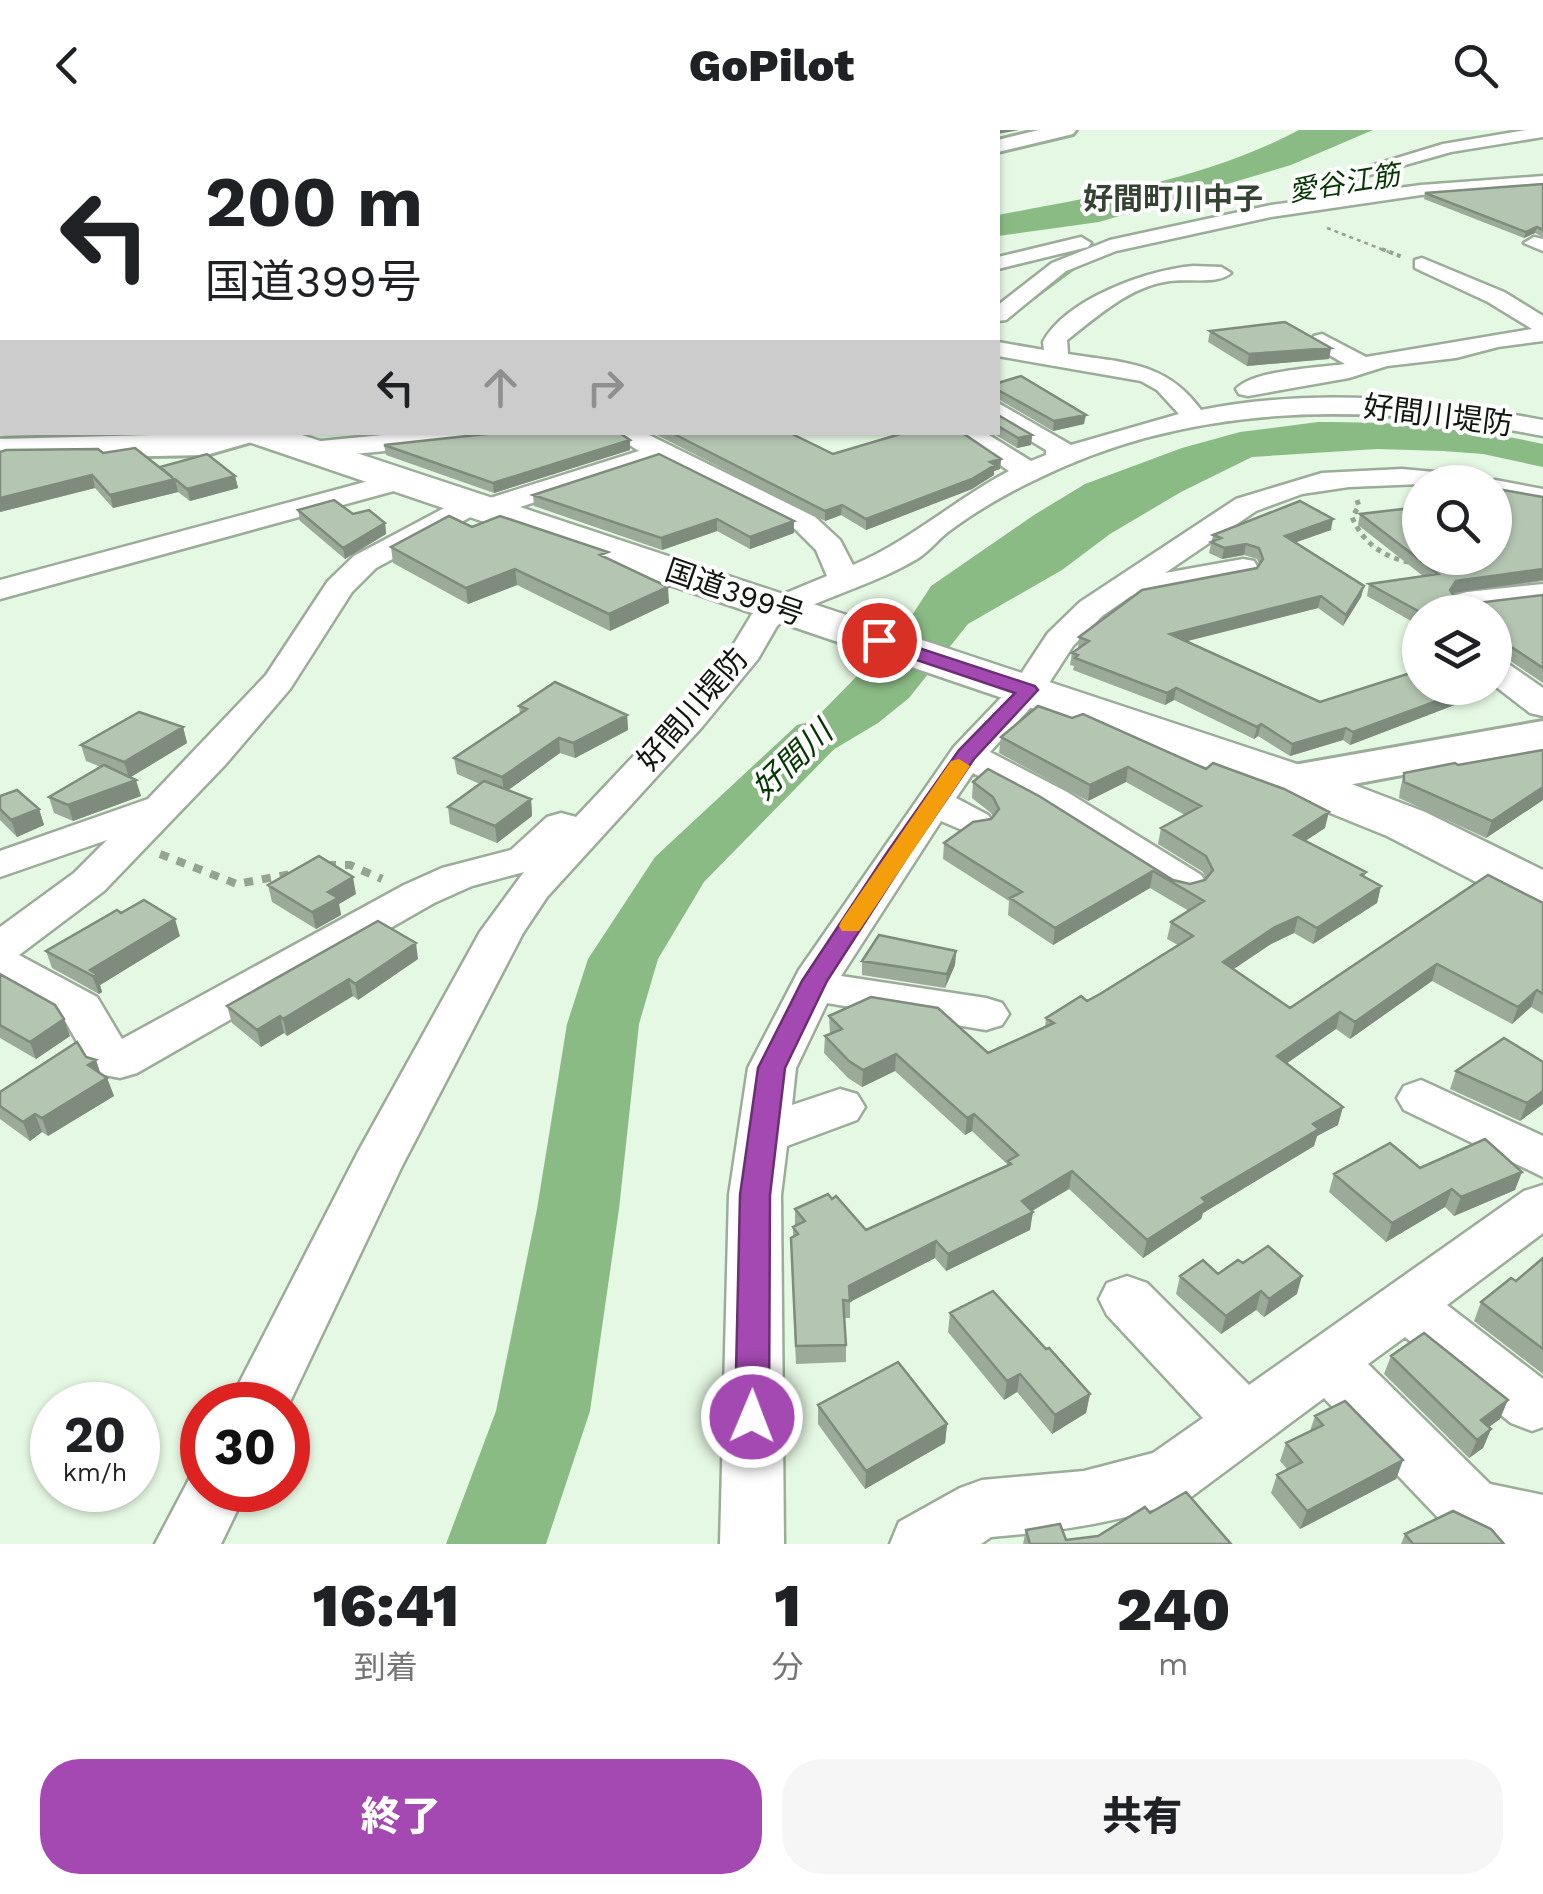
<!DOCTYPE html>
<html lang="ja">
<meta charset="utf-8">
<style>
:root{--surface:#fff;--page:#f6f6f6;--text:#202124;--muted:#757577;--accent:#a448b2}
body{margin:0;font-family:"Work Sans","Noto Sans JP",sans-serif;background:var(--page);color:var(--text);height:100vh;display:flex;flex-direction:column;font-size:38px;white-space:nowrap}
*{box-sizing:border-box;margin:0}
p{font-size:32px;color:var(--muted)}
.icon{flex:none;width:55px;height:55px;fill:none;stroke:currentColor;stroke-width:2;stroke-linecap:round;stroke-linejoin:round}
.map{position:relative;height:1414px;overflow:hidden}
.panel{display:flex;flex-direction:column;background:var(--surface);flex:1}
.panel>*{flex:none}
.guide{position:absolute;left:0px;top:0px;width:1000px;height:305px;box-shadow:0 2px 8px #0004;background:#fff;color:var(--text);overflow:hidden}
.tools{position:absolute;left:1402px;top:335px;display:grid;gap:20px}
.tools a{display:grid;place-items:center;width:110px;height:110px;border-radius:50%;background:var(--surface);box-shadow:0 2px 8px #0004;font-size:50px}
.speed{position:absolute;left:30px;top:1252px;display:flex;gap:20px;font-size:50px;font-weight:700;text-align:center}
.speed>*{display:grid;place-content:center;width:130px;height:130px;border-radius:50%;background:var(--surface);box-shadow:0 2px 8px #0004;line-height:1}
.speed small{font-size:25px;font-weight:400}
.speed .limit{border:15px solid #d22;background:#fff;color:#111}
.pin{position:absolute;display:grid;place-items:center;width:85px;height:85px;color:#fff;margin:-42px;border:5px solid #fff;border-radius:50%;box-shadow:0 2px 10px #0007}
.me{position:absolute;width:110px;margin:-55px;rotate:1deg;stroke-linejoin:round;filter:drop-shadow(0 0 8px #0008)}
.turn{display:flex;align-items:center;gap:35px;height:210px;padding:0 40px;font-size:45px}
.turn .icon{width:130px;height:130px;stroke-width:2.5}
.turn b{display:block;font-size:70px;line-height:85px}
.lanes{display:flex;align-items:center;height:95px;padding:0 40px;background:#0003;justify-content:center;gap:50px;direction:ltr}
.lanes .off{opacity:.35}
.eta{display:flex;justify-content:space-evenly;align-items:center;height:170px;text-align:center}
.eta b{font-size:60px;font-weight:800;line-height:70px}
.action{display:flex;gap:20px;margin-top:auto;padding:20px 40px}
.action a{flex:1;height:115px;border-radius:40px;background:var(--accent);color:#fff;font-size:40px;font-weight:800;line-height:115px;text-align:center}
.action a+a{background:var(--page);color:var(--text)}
header{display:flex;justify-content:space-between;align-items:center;height:130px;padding:0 40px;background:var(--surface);font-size:45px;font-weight:800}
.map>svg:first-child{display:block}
</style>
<header><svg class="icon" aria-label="back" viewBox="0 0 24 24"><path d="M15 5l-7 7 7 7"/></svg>GoPilot<svg class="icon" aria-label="search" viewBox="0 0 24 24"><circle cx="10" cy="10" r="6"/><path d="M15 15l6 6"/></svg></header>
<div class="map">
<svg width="1543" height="1414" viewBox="0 0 1543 1414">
<rect width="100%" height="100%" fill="#e5f8e3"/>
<path fill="#8bbb85" d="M1299,0H1373L1291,35L1099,92L998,106V85C1099,66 1207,49 1299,0Z
M1318,292C1399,292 1464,296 1543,314V337L1483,324L1443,321L1377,319L1252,327L1181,362L1110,404L1062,440L968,494L909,568L878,593L716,690L903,499L931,456L1034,385L1085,354L1182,318L1240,302Z"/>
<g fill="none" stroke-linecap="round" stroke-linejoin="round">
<path stroke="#8bbb85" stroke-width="5" d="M1034,167L1080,133"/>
<path fill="#8bbb85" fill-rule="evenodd" d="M817,590L837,595L846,607L704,752L658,829L639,894L619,1079L590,1281L546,1414H446L496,1281L537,1079L567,894L588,829L655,727L797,595Z"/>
<defs>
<path id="minor" d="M0,0H8L10,2H2L0,8Z
M1526,0H1543V7L1451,22L1327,57L1318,52L1443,14Z
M1543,46V56L1421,65L1271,87L1116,121L1066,141L1006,190L998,191V175L1052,133L1110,110L1271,75L1421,55Z
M0,101H2V113H0Z
M1081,107L1091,113L1088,117L998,139V127Z
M1534,107L1543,109V121L1524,113Z
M1422,128L1504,162L1543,186V211L1498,217L1456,228L1387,236L1349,248L1248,266L1239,264L1236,259C1253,240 1318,238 1345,234L1314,216L1311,211L1314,206L1322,204L1366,227L1532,199L1488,172L1415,138V130Z
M1193,136L1221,137L1231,143C1218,155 1188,148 1170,151C1130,156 1098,186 1067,210L1068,224C1123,233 1166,231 1201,280C1315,257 1431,269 1543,290V306C1373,273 1196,270 1037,349C1007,363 978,380 952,399C939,408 930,421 917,429C878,452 833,465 791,484L777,496L758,529L702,597L547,767L523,803L402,1036L288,1276L228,1275L358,1022L480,802L524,742L472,756L434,773L137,943L120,948L95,943L64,889L0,853V797L74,743L107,710L0,747V721L148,669L266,545L328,451L354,426L465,367L475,364L487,369L639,321L609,302H643L815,387L840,410L853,435C909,412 954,370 1009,341L952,302H984L1031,331L1046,325V320L998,291V273L1071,315L1179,284L1157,260L1141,251L998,226V212L1044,220L1043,212C1066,169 1147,140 1193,136ZM660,331L795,399L816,420L827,446L769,470L752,484L732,517L676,581L576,687L561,683L547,687L511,720L442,738L404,755L122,909L97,867L19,825L104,761L225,635L290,559L352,462L376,438L478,383L489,387L499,384Z
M413,302H515L502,310L311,328L298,320L311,312Z
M1402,339L1456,344L1470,352L1349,357L1302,364L1256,381L1165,443L1243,429L1254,431L1258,438L1254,445L1131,466L1102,486L1073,516L1040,567L990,622L1067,662L1201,745L1207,754L1201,763L1186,767L1171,763L1039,678L973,643L956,668L988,685L994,693L988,701L974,705L941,691L841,846L986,868L1002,873L1009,884L1002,895L986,900L827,873L796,938L792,975L840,959L857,964L865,977L857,990L787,1016L781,1065L784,1414H720L729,1065L748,938L799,840L954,617L1015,553L1048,503L1080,472L1236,369L1322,343Z
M402,342L416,350L412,356L0,469V450Z
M1495,350L1543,359V375L1495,366V352H1485Z
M1543,454V472L1467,482L1456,479L1451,472L1456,465L1467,462Z
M1495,530L1507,533L1543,558V586L1530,583L1495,556Z
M1421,950L1543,1006V1047L1404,980L1397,968L1404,956Z
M1543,1055V1103L1447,1175L1543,1249V1297L1532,1301L1511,1293L1405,1207L1368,1234L1490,1354L1543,1365V1414H1483L1446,1396L1324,1268L1191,1367C1124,1392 1062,1401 991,1407L981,1414H890L899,1392L960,1358L982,1350L1084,1341L1153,1323L1203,1288L1107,1185L1099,1169L1107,1153L1127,1146L1147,1153L1249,1255L1524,1061Z
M202,1336V1360H247L221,1414H155L194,1340Z"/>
<path id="tertiary" d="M1039,0H1076L1073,4L998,22V10Z
M267,302L262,309L206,325L0,329V309Z
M1543,591V619L1294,665L1276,661L1269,650L1276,639L1294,635Z"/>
<path id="trunk" d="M2,155V175L0,176V156Z
M0,199H2V220H0Z
M238,302H293L1312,639L1425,682L1543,740V781L1523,776L1387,706L1276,661L243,310Z"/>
</defs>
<use href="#minor" stroke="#9bac99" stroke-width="5"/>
<use href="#tertiary" stroke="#9bac99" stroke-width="6"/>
<use href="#trunk" stroke="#9bac99" stroke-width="5"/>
<path stroke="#95a393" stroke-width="2.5" stroke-dasharray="4 4" stroke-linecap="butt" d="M1327,98L1389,122"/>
<path stroke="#95a393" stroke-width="4" stroke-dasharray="4 4" stroke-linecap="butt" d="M1382,119L1402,127"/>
<path stroke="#95a393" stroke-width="5" stroke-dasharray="5 5" stroke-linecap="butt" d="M1357,370L1359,376L1352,387C1363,414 1386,429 1414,433"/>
<path stroke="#95a393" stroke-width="8" stroke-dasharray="9 9" stroke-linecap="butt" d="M160,724L237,754L291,744
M327,735H350L382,749"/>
<use href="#minor" fill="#fff" fill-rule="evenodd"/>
<use href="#tertiary" fill="#fff" fill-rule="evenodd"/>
<use href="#trunk" fill="#fff" fill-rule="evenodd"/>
</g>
<path fill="#9baa99" d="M29,0H581L639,2H56Z
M1543,54V107L1535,103L1524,108L1424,69L1425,63Z
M1210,201L1331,218L1329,229L1247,236L1208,212Z
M998,253L1084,294L1053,301L998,269Z
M998,285L1032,305L1031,315L1017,318L991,302H998Z
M651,302H788L833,324L903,302H961L1001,329L1000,339L994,341V345L972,359L866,400L841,385L825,391Z
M501,304L630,320L494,363L386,325L384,315Z
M0,322L103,323L160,337L235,346L238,358L190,371L178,362L113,378L95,358L0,382Z
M533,365L794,391V403L750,419L717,401L662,420L534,376Z
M1543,367V451L1452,464L1456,469L1469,474L1543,465V553L1509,530L1495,527V482H1420V496L1367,466L1369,454L1423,446L1358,395L1360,384L1420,428Z
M298,380L385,393L386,404L345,429L300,391Z
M472,397L608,429L669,473L610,501L517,455L468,474L393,433L391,417Z
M1331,400L1295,412L1364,456L1361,467L1343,496L1318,478L1186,511L1320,572L1461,562L1457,574L1350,615L1343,610L1290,626L1258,606L1254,609L1174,570L1165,575L1073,540L1074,536L1070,535L1072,523L1078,519L1079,507L1257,438L1259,434L1257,429L1244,425L1222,429L1209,423L1213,405Z
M519,576L627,585L628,600L575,628L560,623L508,660L531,669L532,686L497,713L450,694L448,677L480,654L457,644L454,628L520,584Z
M1038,576L1325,698L1305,711L1366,742L1364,747L1381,756L1377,773L1313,814L1294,803L1271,814L1233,839L1290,878L1543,773V884L1531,877L1512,894L1432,851L1350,909L1336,899L1287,933L1338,995L1317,1006L1314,1016L1203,1083L1201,1089L1143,1128L1069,1059L1032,1081L1030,1100L946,1141L935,1128L850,1172V1188H844L846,1215V1232L796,1234L791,1125V1108L793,1107V1097L795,1096V1079L866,1100L1007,1036V1034L972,1001L965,1005L895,941L862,957L848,948L824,923L825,906L830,904L829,886L988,923L1045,897L1046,888L1087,871L1178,815L1167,809L1171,792L1189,781L1150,758L1053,815L1008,785L1009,771L943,729L944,713L993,686L991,683L972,668L973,652L1173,750L1190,754L1206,749L1203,742L1158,714L1161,698L1185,685L1126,652L1088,671L999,623L1001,607Z
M183,597L187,613L131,647L141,666L73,691L54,683L49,667L101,637L86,631L81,615Z
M1543,620V670L1486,708L1399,668L1400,660L1404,643Z
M0,666L39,679L44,695L17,707L0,690Z
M268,755L356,764L339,774L341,785L316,799L272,772Z
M121,783L180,806L100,855L102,862L99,864L52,838L46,821Z
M956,821L955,835L945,858L862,845V831Z
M418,829L358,870L353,866L287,906L284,903L261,917L232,893L227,876Z
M0,844L70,906L36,929L0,908Z
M86,927L96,930L100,943L107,948L114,966L48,1006L42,1002L30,1011L0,989V962Z
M1543,932V974L1520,991L1450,959L1456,941Z
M1420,1038L1515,1060L1454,1086L1445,1077L1386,1112L1329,1062L1334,1044Z
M1543,1128V1244L1474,1191L1481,1172L1516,1151Z
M1218,1144L1297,1164L1264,1187L1256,1180L1221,1204L1176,1164L1180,1146Z
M950,1183L1046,1219L1090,1264L1086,1283L1052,1304L1017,1262L1004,1270L948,1202Z
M1391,1226L1500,1289L1489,1297L1491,1299L1483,1318L1469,1328L1384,1244Z
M818,1275L947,1294L945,1313L865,1359L818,1294Z
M1315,1286L1403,1330L1396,1349L1300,1399L1271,1363L1277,1345L1287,1339L1280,1331L1286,1313L1310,1301Z
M1150,1383L1231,1414H1023L1026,1400L1066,1410L1098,1406Z
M1405,1404L1504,1414H1401Z"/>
<path fill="#7e8b7d" d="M974,0H1019L998,4V2H961Z
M1537,97L1535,103L1524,108L1526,102Z
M1331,218L1329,229L1247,236L1249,224Z
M1086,285L1084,294L1053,301L1054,291Z
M1032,305L1031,315L1017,318L1018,308Z
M630,310V320L494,363L493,353Z
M1001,329L1000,339L994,341V345L972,359L866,400V389L990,332Z
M92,345L95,358L0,382V368Z
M235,346L238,358L190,371L187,359Z
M175,349L178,362L113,378L110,365Z
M842,375L841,385L825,391V381Z
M717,389V401L662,420L661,408Z
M1333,389L1331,400L1283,417L1285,406Z
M794,391V403L750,419V407Z
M385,393L386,404L345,429L343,418Z
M1246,414L1244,425L1222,429L1224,418Z
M515,439L517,455L468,474L466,458Z
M1543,439V450L1453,463L1447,472L1450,460L1456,451Z
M1364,456L1361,467L1343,496L1346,485Z
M668,457L669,473L610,501L609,484Z
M1321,466L1318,478L1168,516L1170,504Z
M1176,558L1174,570L1165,575L1167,563Z
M1461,562L1457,574L1350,615L1353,602Z
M627,585L628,600L575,628L573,613Z
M1261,594L1258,606L1254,609L1257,597Z
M183,597L187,613L129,648L124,632Z
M1346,598L1343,610L1290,626L1292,614Z
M559,608L560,623L504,663L502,647Z
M1128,637L1126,652L1088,671L1090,655Z
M136,650L141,666L73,691L68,675Z
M1543,657V670L1486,708L1492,691Z
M531,669L532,686L497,713L495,696Z
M39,679L44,695L17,707L11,690Z
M1329,682L1325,698L1290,721L1294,705Z
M1153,741L1150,758L1053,815L1055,798Z
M353,747L356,764L339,774L341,785L316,799L312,782L328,762Z
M1381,756L1377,773L1313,814L1317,798Z
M1298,787L1294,803L1271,814L1219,849L1223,832L1275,797Z
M175,789L180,806L100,855L102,862L99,864L90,840Z
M416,813L418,829L358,870L355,854Z
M956,821L955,835L945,858L947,844Z
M1437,834L1432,851L1350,909L1355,892Z
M349,849L353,866L287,906L283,889Z
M1537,860L1531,877L1512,894L1518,877Z
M1340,882L1336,899L1273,943L1277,926Z
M280,886L284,903L261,917L257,900Z
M64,889L70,906L36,929L30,912Z
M896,924L895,941L862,957L863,940Z
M96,930L102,948L88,935Z
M107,948L114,966L48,1006L42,988Z
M1543,948V974L1520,991L1527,973Z
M1343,977L1338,995L1317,1006L1314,1016L1203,1083L1201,1089L1143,1128L1147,1110L1202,1068L1313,994Z
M35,984L42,1002L30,1011L23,992Z
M974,984L972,1001L965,1005L967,988Z
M1072,1041L1069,1059L1020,1088L1022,1071Z
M1522,1042L1515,1060L1454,1086L1461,1067Z
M1452,1059L1445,1077L1386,1112L1392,1093Z
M1033,1082L1030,1100L946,1141L948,1124Z
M936,1111L935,1128L850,1172L849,1156Z
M1302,1146L1297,1164L1264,1187L1269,1169Z
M1261,1161L1256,1180L1221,1204L1226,1186Z
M1020,1244L1017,1262L1004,1270L1007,1251Z
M1090,1264L1086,1283L1052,1304L1055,1285Z
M1508,1270L1500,1289L1473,1308L1481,1290Z
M947,1294L945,1313L865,1359L866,1341Z
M1491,1299L1483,1318L1469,1328L1477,1310Z
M1403,1330L1396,1349L1300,1399L1307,1381Z"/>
<path fill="#b4c6b2" stroke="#7e8b7d" stroke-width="2.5" d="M93,0H131L125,2Z
M149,0H622L639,2H162Z
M778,0H974L961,2H778Z
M1543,54V100L1537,97L1526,102L1425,63Z
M1285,192L1331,218L1249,224L1210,201Z
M0,236H2V269H0Z
M1021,246L1086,285L1054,291L998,260V272V253Z
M998,285L1032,305L1018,308L998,296Z
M504,302H618L630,310L493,353L384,315Z
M670,302H788L833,324L907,302H961L1001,329L990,332L995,335L972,349L866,389L842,375L825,381Z
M135,318L173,348L160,337L207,324L235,346L187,359L175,349L110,365L92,345L0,368V322L6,320L98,319L103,323Z
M659,324L794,391L750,407L717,389L661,408L533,365Z
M1503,360L1543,367V439L1456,451L1450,460L1456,469L1469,474L1543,465V538L1513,518L1496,515L1495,524V482H1420L1369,454L1438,444L1360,384L1420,377V428H1495V375Z
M334,370L353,384L369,380L385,393L343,418L298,380Z
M1300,371L1333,389L1285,406L1364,456L1346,485L1321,466L1170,504L1320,572L1420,540V558H1454L1461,562L1353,602L1346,598L1292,614L1261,594L1257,597L1176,558L1167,563L1075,528L1078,525L1072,523L1089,511L1079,507L1142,460L1257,438L1263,429L1259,418L1246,414L1224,418L1211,412L1221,408L1213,405Z
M449,386L472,397L500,386L608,422L600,425L668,457L609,484L515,439L466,458L391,417Z
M555,552L627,585L573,613L559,608L502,647L454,628L527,579L519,576Z
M1038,576L1072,588L1083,584L1206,639L1213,633L1284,659L1329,682L1294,705L1366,742L1361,745L1381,756L1317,798L1298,787L1275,797L1223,832L1290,878L1488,745L1543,773V864L1537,860L1518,877L1437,834L1355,892L1340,882L1277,926L1343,977L1313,994L1319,999L1202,1068L1206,1072L1147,1110L1072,1041L1022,1071L1033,1082L948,1124L936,1111L849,1156L850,1171L843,1170L846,1215L796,1216L791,1108L798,1104L793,1097L805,1091L795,1079L828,1064L832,1069L836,1066L866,1100L1011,1034L1008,1031L1018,1025L974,984L967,988L896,924L863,940L849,931L825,906L842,899L829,886L871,867L938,878L988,923L1054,893L1046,888L1081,866L1087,871L1100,864L1193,806L1171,792L1204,771L1153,741L1055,798L1010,768L1022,762L944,713L973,692L991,689L999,679L993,667L973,652L988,639L1039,666L1173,750L1190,754L1205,750L1213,740L1206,726L1161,698L1201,676L1128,637L1090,655L1001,607Z
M139,582L183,597L124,632L81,615Z
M1543,620V657L1492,691L1404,652V643L1455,633L1458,635Z
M104,635L136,650L68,675L49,667Z
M484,651L531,669L495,696L448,677Z
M17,660L39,679L11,690L0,679V666Z
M319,726L353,747L328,762L338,768L312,782L268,755Z
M144,770L175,789L90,840L96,844L93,846L46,821L117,780L121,783Z
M378,791L416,813L355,854L349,849L283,889L280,886L257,900L227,876Z
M879,805L956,821L947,844L862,831Z
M0,844L55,875L64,889L30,912L0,895Z
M1504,908L1543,932V961L1527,973L1456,941Z
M77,912L86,927L96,930L88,935L107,948L42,988L35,984L23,992L0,976V962Z
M1485,1009L1522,1042L1461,1067L1452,1059L1392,1093L1334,1044L1390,1013L1420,1038Z
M1268,1116L1302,1146L1269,1169L1261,1161L1226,1186L1180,1146L1203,1130L1218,1144L1238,1130L1243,1133Z
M1543,1128V1219L1481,1172L1511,1148L1516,1151Z
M993,1161L1046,1219L1049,1218L1090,1264L1055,1285L1020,1244L1007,1251L950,1183Z
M1424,1203L1508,1270L1481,1290L1491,1299L1477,1310L1391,1226Z
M898,1232L947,1294L866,1341L818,1275Z
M1345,1271L1403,1330L1307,1381L1277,1345L1302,1332L1286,1313L1323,1295L1315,1286Z
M1186,1362L1231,1414H1030L1026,1400L1060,1394L1066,1410L1098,1406L1145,1377L1150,1383Z
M1453,1381L1491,1399L1504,1414H1413L1405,1404Z"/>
<path fill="#a448b2" stroke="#6b2f74" stroke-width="2.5" d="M879,505L1035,556L1038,560L974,629L909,724L827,851L785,938L770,1065L769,1287L764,1298L752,1302L740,1298L735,1287L740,1065L758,938L802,851L886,724L959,620L1015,563L872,515L870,510Z"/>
<path fill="#f59e0b" d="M959,629L970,636L859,801H842L839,796L842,790L951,631Z"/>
<g text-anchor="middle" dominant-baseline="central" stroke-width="8" stroke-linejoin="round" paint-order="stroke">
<g font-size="28" font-style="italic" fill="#043701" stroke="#fff">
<text transform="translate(1344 53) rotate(-9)">愛谷江筋</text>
</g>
<g font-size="30" font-weight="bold" fill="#344332" stroke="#fff">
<text x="1173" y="68">好間町川中子</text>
</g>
<g font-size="30" fill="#111710" stroke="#fff">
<text transform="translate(1438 285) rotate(7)">好間川堤防</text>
<text transform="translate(735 462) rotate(19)">国道399号</text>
<text transform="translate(692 579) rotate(-49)">好間川堤防</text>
</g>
<g font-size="32" font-style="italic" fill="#043701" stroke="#fff">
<text transform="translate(792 630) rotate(-44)">好間川</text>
</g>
</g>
</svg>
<div class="tools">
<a><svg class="icon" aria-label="search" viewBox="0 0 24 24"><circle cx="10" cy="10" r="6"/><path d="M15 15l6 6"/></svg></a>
<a><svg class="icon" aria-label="layers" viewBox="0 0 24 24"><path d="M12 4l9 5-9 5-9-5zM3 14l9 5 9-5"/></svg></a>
</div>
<div class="speed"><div>20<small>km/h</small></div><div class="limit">30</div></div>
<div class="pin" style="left:879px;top:510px;background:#d93025"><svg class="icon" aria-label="arrive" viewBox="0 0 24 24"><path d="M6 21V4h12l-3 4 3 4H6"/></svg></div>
<svg class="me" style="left:752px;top:1287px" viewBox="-20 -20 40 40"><circle r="17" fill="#a448b2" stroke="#fff" stroke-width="3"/><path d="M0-11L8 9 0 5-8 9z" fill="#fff"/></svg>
<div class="guide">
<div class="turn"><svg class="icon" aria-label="left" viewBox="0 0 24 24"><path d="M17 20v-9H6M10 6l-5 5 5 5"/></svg><div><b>200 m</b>国道399号</div></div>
<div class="lanes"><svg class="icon" aria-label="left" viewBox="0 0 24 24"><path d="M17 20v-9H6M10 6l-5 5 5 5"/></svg><svg class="icon off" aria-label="ahead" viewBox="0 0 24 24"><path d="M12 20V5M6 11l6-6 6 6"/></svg><svg class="icon off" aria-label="right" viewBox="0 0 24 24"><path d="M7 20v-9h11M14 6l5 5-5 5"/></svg></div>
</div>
</div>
<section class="panel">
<div class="eta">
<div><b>16:41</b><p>到着</p></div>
<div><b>1</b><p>分</p></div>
<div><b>240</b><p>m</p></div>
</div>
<div class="action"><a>終了</a><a>共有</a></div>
</section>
